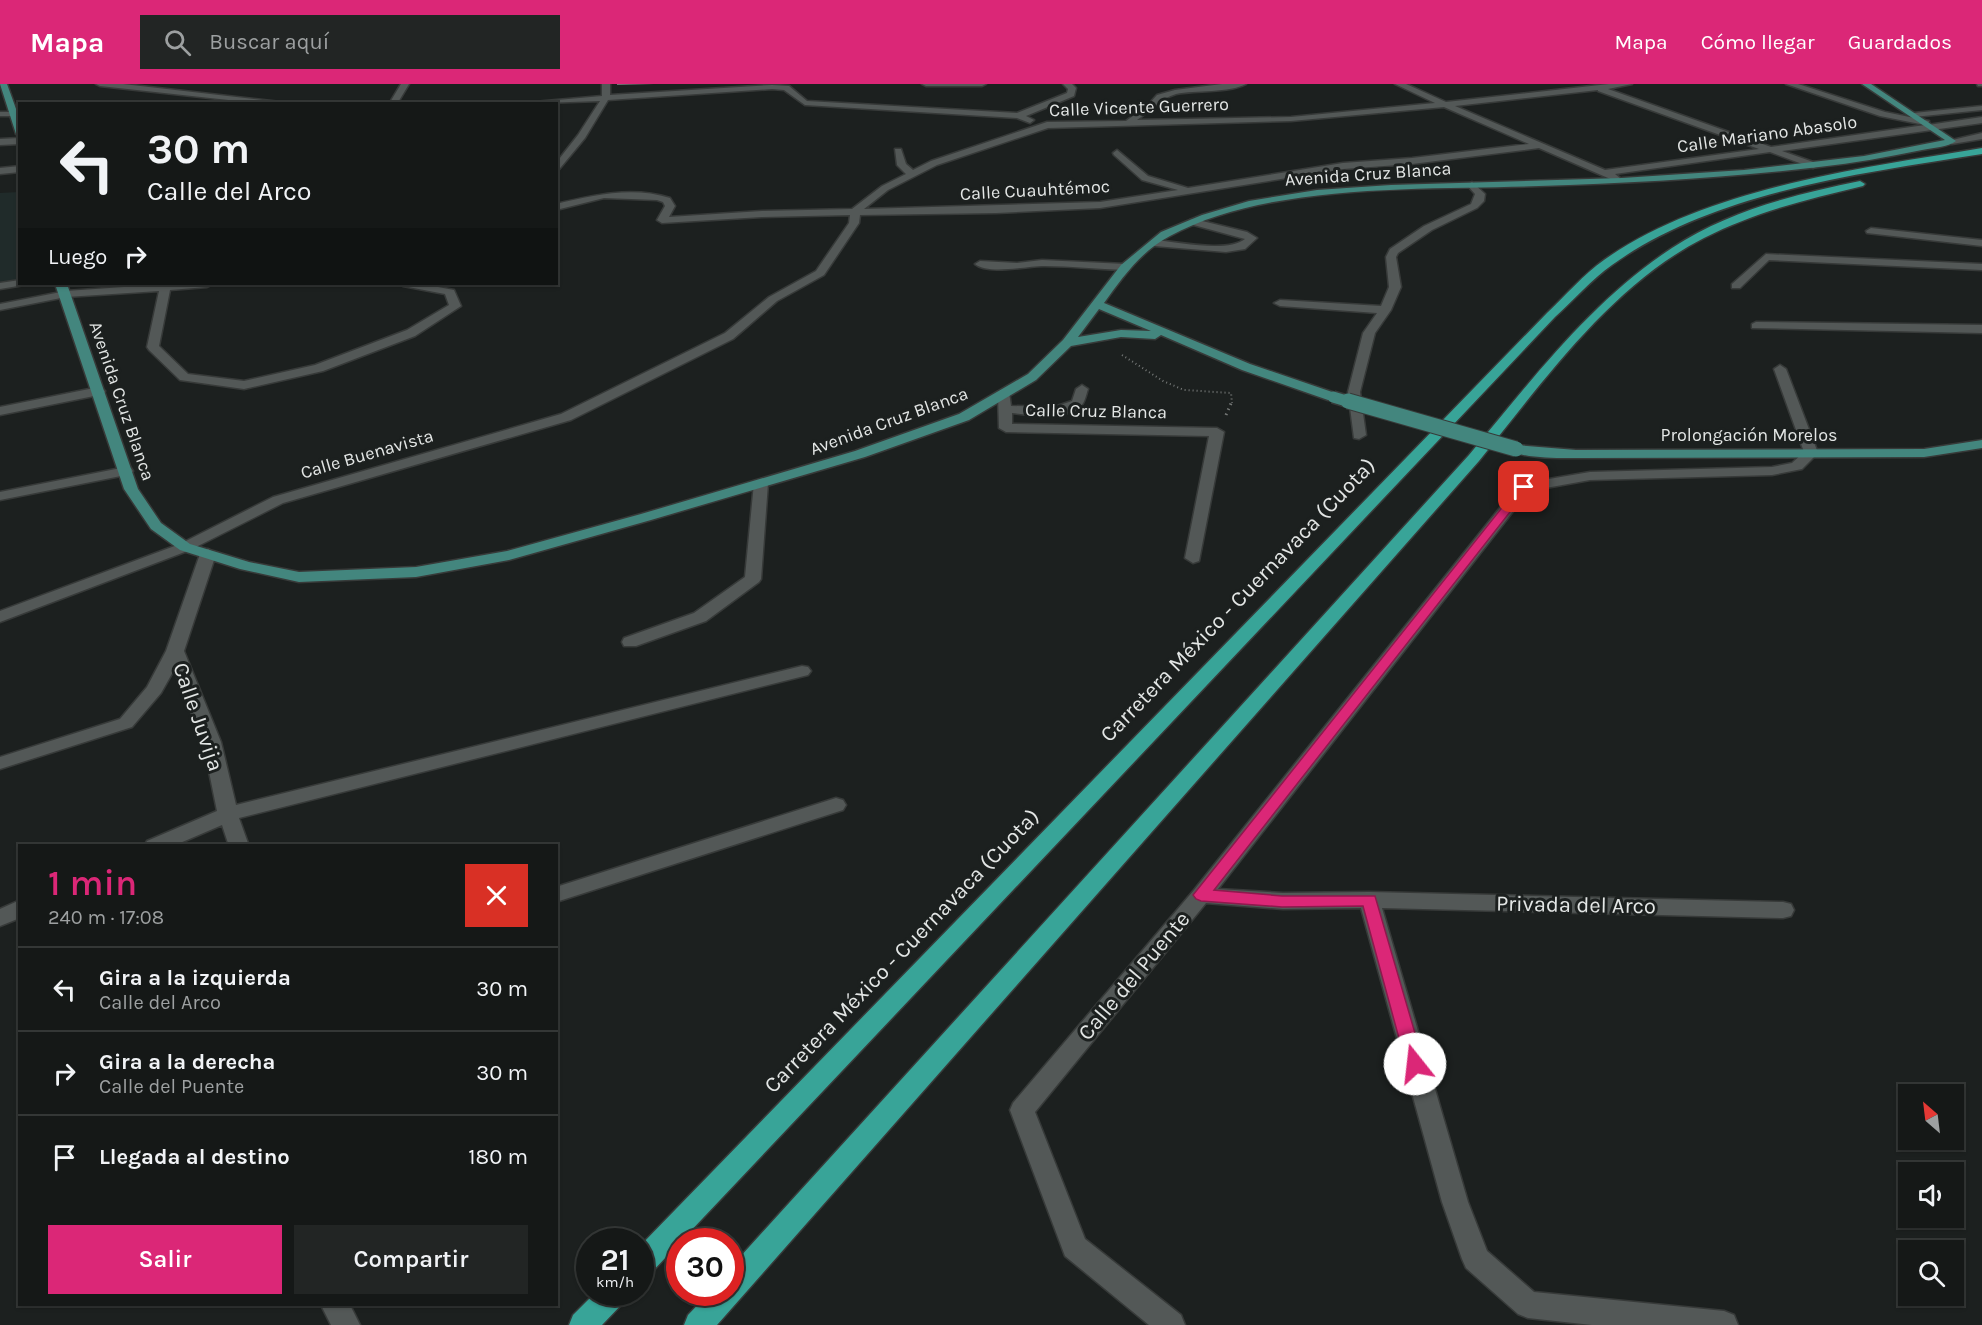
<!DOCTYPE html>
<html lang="es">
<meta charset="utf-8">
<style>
:root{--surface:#151817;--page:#222524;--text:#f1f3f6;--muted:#9da0a1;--line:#343736;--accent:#db2777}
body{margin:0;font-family:Karla,sans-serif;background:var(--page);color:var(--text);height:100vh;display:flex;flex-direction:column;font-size:22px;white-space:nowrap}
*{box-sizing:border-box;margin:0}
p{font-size:20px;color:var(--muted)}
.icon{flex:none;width:33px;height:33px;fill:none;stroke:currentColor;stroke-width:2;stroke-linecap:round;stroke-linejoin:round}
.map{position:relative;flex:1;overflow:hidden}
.side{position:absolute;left:18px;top:760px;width:540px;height:462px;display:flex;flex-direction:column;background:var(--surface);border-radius:0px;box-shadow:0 2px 4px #0004,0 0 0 2px var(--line)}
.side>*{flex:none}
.banner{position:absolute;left:18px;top:18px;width:540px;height:183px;border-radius:0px;box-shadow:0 2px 4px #0004,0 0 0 2px var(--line);background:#151817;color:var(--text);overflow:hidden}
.needle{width:39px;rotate:332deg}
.buttons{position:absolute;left:1898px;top:1000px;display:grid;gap:12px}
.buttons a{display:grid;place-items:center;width:66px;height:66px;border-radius:0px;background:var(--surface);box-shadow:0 2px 4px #0004,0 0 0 2px var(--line);font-size:30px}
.speed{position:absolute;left:576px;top:1144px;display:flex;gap:12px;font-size:30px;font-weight:700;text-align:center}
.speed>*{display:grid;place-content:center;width:78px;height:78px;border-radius:50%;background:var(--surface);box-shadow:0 2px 4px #0004,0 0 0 2px var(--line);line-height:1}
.speed small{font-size:15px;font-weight:400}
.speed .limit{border:9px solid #d22;background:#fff;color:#111}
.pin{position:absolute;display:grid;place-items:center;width:51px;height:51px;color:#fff;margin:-26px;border-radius:12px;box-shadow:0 3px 9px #0006}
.me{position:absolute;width:66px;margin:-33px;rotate:344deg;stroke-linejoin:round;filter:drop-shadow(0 0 4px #0008)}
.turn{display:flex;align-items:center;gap:21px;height:126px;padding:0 30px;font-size:27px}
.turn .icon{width:78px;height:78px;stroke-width:2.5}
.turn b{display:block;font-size:42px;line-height:51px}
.then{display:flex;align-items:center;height:57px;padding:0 30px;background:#0003;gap:12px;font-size:22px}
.round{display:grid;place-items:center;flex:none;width:63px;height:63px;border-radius:0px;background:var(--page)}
.overview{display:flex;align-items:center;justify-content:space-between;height:102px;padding:0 30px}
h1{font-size:36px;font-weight:600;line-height:45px;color:var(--accent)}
.cta{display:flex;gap:12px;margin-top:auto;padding:12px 30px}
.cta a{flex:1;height:69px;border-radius:0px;background:var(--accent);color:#fff;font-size:24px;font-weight:600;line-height:69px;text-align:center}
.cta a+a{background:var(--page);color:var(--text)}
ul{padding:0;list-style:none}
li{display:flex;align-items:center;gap:18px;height:84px;padding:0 30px;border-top:2px solid var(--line)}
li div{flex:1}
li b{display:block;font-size:22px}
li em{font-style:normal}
header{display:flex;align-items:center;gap:36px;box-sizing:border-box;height:84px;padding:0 30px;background:var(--accent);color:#fff}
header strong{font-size:28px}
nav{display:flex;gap:33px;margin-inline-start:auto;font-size:21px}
.search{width:420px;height:54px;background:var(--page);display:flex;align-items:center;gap:15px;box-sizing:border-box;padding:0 21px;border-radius:0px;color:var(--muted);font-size:22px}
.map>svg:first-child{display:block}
</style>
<header>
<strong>Mapa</strong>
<div class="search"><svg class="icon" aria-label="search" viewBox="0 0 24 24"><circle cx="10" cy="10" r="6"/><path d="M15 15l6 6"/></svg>Buscar aquí</div>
<nav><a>Mapa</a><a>Cómo llegar</a><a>Guardados</a></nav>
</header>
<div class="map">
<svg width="1982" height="1241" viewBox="0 0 1982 1241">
<rect width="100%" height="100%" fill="#1c201f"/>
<path fill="#202b2a" d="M19,108V199L0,202V109Z"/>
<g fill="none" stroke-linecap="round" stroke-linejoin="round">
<defs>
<path id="minor" d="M96,0H123L298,20H266L100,2Z
M401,0H409L397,20H389Z
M602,0H610V11L772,1L789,2L807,17L1017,29L1067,9L1068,5L1063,0H1072L1076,4L1074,12L1026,32L1034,36L1030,39L1017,34L805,21L784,6L772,5L608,16L585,54L556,89V79L578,51L600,17L512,20L602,12Z
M922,0H986L982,2H926Z
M1222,0H1246C1230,9 1195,6 1176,10C1161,14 1150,27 1137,36L1291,33L1435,19L1395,0H1406L1446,18L1609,0H1632L1608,5L1771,63L1925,41L1880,32L1786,0H1798L1885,28L1929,37L1928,41L1982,33V39L1782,67L1816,79V83L1813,84L1770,68L1615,90L1620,94L1615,97L1539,64L1412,80L1343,85L1100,124L996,129L860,131L859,139L824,191L777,217L733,255L571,336L283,419L190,466L0,538V527L180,460L273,413L561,330L725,249L769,213L816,187L849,139L850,131L762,133L662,139L657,136L665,122L663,118L657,116L604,114L556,126V120C593,111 633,102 670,114L675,122L669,133L762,127L852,125L882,102L906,90L897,81L895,65H901L906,80L913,86L931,77L1047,38L1126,37L1148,21L1157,11L1175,6ZM1598,6V7L1759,65L1605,86L1455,22ZM1444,23L1529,60L1412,74L1343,79L1188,104L1148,92L1117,66L1113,69L1114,71L1142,96L1178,106L1100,118L864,125L888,106L937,81L1048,44L1291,37Z
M1977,0H1982V2H1978Z
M1982,22V26L1914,33L1910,31L1914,29Z
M0,28H12L16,30L12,32H0Z
M1982,49V55L1952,60L1948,57Z
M20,54V60L0,61V55Z
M20,82V88L0,90V84Z
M1472,98L1485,110L1484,117L1477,124L1432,146L1398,169L1396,173L1401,203L1391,226L1375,249L1360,308L1366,351L1359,355L1354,354L1348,308L1363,249L1377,229L1280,222L1274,219L1280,216L1381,222L1389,203L1386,173L1390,165L1424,142L1471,120L1475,110L1467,101Z
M1194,135L1247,148L1257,154L1245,165L1226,168L1155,162L1150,159L1155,156C1178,158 1228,169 1245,155L1190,140V136Z
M1871,144L1982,156V162L1867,149L1866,147Z
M1766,170L1982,180V186L1769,176L1740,204H1732V200Z
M1042,176L1125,180L1130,183L1125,186C1098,185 1071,182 1044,182C1027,182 988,191 975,180L980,177L1017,179Z
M20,196V200H25L24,201L0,205V199Z
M167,200H213L207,203L170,206L159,262L188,290L244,297L315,281L407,246L449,221L445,210L403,202L402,200H422L454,206L461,222L415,252L323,287L244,305L180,296L149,266L147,263L159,207L66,213L0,226V220L66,207Z
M1756,238L1982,241V249L1752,244V240Z
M1780,281L1786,285L1818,369L1802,385L1772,391L1590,396L1529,407L1218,805L1283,809L1369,808L1783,818L1791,820L1794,826L1791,832L1783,834L1382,824L1468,1118L1487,1167L1534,1208L1724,1227L1734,1231L1738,1241H1592L1528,1234L1518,1230L1466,1184L1462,1175L1442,1118L1361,824L1283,825L1206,819L1035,1028L1085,1155L1181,1231L1185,1241H1149L1065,1172L1010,1026L1013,1019L1194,806L1519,400L1590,388L1772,383L1792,379L1804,368L1774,285Z
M1082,301L1088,305C1086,311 1085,318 1081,322C1066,337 1031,331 1012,329V340L1217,344L1224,348L1199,477L1193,479L1185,474L1209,352L1006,348L999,344L998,311L999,308H1009L1011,322L1054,323L1072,317L1076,305Z
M99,303L105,307L104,310L0,331V323Z
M126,383L131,384L133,387L131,390L0,416V408Z
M761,395L768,399L761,495L759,498L706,537L636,562H624L622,558L624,554L694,529L745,493L754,399Z
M208,465L216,470L184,567L221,658L236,721L802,582L808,583L811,587L808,591L239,734L249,762H229L222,741L173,762H144L147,757L217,727L203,658L174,586L161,609L132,643L0,685V673L120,635L147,603L166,567L200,470Z
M836,714L843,716L846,721L843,726L556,818V803Z
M20,816V834L0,842V825Z
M321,1221H350L360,1241H331Z"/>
<path id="major" d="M0,0H7L20,36V52L16,50Z
M1862,0H1871L1956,57C1948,63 1933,64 1922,66C1888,73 1854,79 1819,83C1726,94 1633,99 1539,102C1428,106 1269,98 1170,152C1142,166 1122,194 1104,219L1250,280L1338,310L1339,313L1338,316H1328L1242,286L1161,251L1155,255L1121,253L1071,262L1036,296L969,336L865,373L651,436L509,476L416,493L299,498L240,485L180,466L151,445L124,405L55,200H67L138,405L161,439L190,460L249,478L299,488L416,483L507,467L641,430L855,367L959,330L1028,290L1063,256L1121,181L1161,148L1202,131L1249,117L1317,106L1391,101L1622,94L1744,86L1864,72L1945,56ZM1099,225L1151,247L1121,246L1078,253Z
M1982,356V364L1924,373L1576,374C1561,374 1520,375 1509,365L1516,361L1576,366L1924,365Z"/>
<path id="highway" d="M1982,64V70C1862,89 1713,108 1612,181C1591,196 1574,216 1555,233L650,1190L640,1194V1162L1547,229C1566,211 1583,191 1604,176C1705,104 1862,84 1982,64Z
M1860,97L1865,100L1863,102C1808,115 1755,128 1704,154C1610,202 1544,297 1479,377L717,1241H684L688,1231L709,1209H730V1184L1469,371C1531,297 1591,217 1672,164C1728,127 1796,110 1860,97Z
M595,1209H628L624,1218L602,1241H569L573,1231Z"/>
</defs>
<use href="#minor" stroke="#373a39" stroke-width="3"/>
<use href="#major" stroke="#373a39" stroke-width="3"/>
<use href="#highway" stroke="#373a39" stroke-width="3"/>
<path stroke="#757877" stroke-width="2" stroke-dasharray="1 3" stroke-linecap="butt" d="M1122,271L1163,297L1184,306L1231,309L1232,319"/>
<path stroke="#757877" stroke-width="3" stroke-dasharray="1.5 4" stroke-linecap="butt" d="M1226,331L1232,317"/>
<use href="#minor" fill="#535857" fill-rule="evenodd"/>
<use href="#major" fill="#43867e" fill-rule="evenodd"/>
<use href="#highway" fill="#38a498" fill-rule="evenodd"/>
<defs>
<path id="major-bridge-far1" d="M1333,313L1353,319"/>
<path id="major-bridge" d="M1348,317L1516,365"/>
</defs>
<use href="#major-bridge-far1" stroke="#373a39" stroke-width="14" stroke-linecap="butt"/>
<use href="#major-bridge" stroke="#373a39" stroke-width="17" stroke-linecap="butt"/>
<use href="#major-bridge-far1" stroke="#43867e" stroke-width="11"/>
<use href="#major-bridge" stroke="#43867e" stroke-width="15"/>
</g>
<path fill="#737878" d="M617,0H654L617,1Z"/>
<path fill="#db2777" stroke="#8e194d" stroke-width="1.5" d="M1524,400L1529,403L1528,405L1214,806L1282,812H1375L1424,980L1421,986L1415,988L1408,986L1406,980L1363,822L1282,823L1201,817L1196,815L1193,811L1520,401Z"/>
<g text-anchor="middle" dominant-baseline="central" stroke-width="6" stroke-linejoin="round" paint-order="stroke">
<g font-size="18" fill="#e3e6e5" stroke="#1c201f">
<text transform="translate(1139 23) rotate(-2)">Calle Vicente Guerrero</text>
<text transform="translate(1767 50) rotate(-8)">Calle Mariano Abasolo</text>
<text transform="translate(1368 90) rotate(-4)">Avenida Cruz Blanca</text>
<text transform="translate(1035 106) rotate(-3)">Calle Cuauhtémoc</text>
<text transform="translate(122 317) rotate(71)">Avenida Cruz Blanca</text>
<text transform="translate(1096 327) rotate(1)">Calle Cruz Blanca</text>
<text transform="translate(889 337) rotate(-20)">Avenida Cruz Blanca</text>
<text x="1749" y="351">Prolongación Morelos</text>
<text transform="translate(367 370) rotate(-16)">Calle Buenavista</text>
</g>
<g font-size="22" fill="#e3e6e5" stroke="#1c201f">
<text transform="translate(1238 516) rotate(-46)">Carretera México - Cuernavaca (Cuota)</text>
<text transform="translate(198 633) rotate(71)">Calle Juvija</text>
<text transform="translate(1576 821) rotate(1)">Privada del Arco</text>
<text transform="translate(902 867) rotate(-46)">Carretera México - Cuernavaca (Cuota)</text>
<text transform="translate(1134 892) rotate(-50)">Calle del Puente</text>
</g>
</g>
</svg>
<div class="buttons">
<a><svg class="needle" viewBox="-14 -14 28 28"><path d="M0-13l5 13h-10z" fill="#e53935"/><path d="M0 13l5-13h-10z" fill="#9da0a1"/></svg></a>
<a><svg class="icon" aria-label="sound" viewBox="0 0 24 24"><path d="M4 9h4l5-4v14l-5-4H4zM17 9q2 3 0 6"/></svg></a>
<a><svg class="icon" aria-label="search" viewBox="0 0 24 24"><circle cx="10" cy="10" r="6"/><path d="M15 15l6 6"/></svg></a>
</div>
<div class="speed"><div>21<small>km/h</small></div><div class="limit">30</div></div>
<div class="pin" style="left:1524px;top:403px;background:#d93025"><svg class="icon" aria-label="arrive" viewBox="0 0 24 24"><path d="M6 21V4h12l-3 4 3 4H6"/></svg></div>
<svg class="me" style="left:1415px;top:980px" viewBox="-20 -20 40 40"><circle r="19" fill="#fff"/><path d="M0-13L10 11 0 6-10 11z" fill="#db2777"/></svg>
<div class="banner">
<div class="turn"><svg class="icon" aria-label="left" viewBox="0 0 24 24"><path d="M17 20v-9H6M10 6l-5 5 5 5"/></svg><div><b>30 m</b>Calle del Arco</div></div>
<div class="then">Luego<svg class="icon" aria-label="right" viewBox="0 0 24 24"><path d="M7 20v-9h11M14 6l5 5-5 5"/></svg></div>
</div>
<section class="side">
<div class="overview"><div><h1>1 min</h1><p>240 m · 17:08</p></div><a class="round" style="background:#d93025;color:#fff"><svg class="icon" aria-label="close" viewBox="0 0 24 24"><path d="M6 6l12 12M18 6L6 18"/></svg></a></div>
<ul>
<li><svg class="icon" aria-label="left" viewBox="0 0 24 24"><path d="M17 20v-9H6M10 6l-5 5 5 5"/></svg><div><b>Gira a la izquierda</b><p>Calle del Arco</p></div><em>30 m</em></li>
<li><svg class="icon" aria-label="right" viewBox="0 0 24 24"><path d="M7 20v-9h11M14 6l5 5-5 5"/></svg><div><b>Gira a la derecha</b><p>Calle del Puente</p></div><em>30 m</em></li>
<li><svg class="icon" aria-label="arrive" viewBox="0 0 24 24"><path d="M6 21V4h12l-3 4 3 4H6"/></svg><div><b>Llegada al destino</b></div><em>180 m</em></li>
</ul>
<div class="cta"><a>Salir</a><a>Compartir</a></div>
</section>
</div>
